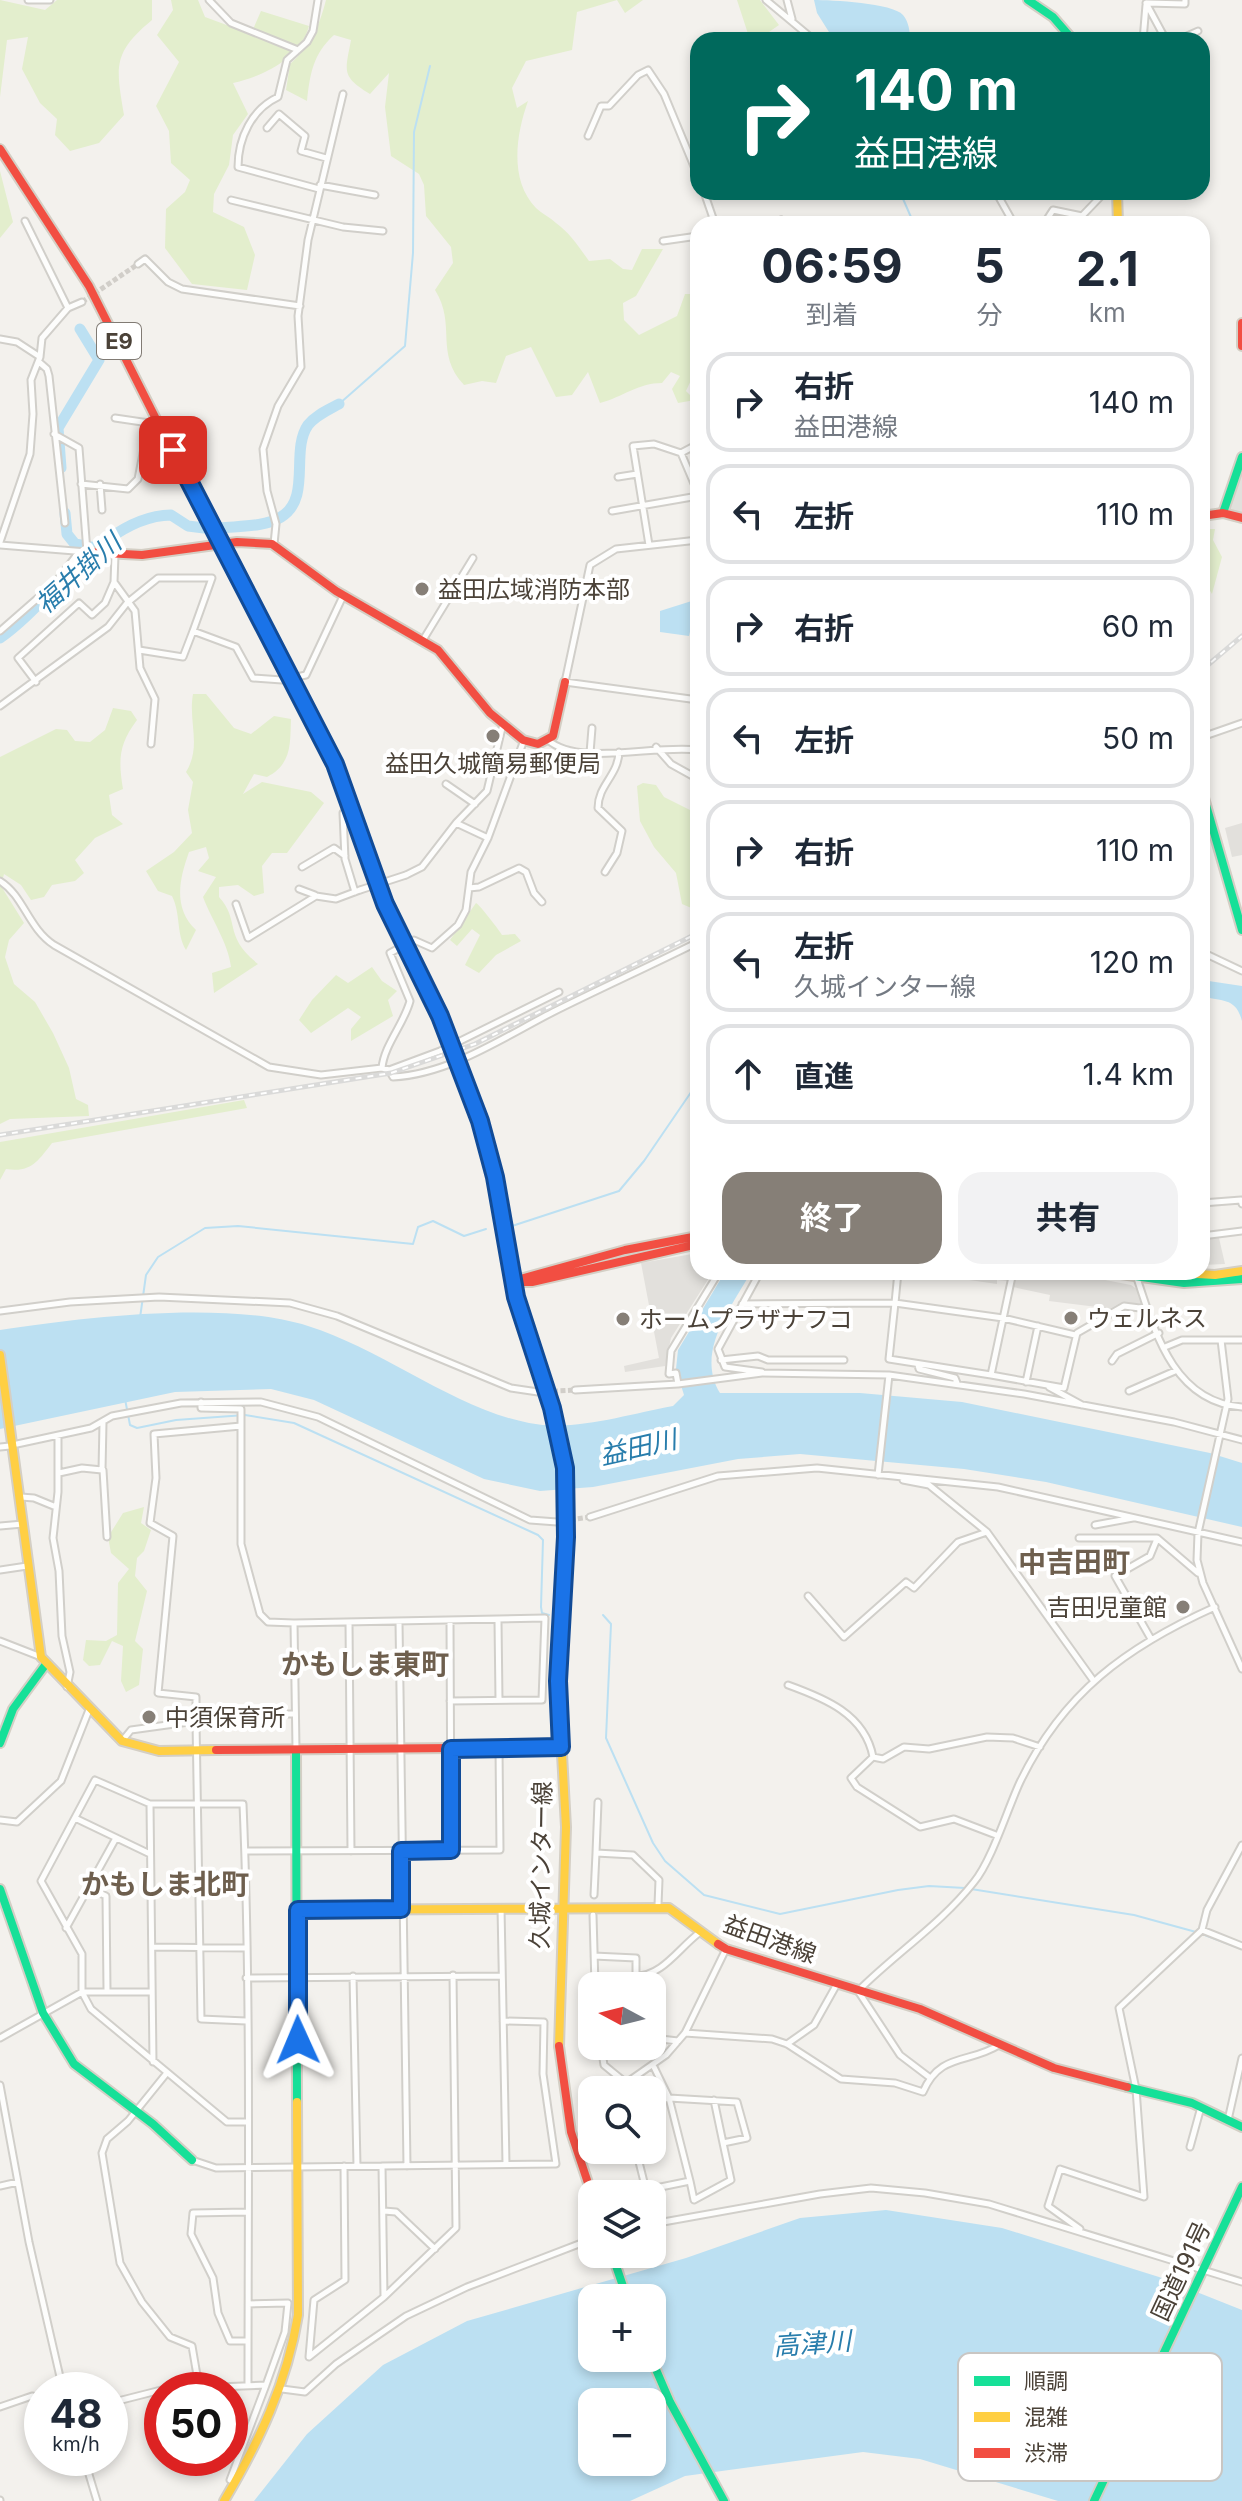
<!DOCTYPE html>
<html lang="ja">
<meta charset="utf-8">
<style>
:root{--surface:#fff;--page:#f2f2f3;--text:#1f2937;--muted:#747a83;--line:#e0e1e3;--accent:#867f77}
body{margin:0;font-family:Inter,"Noto Sans JP",sans-serif;background:var(--page);color:var(--text);height:100vh;display:flex;flex-direction:column;font-size:30px;white-space:nowrap}
*{box-sizing:border-box;margin:0}
p{font-size:26px;color:var(--muted)}
.icon{flex:none;width:44px;height:44px;fill:none;stroke:currentColor;stroke-width:2;stroke-linecap:round;stroke-linejoin:round}
.map{position:relative;flex:1;overflow:hidden}
.panel{position:absolute;left:690px;top:216px;width:520px;height:1064px;display:flex;flex-direction:column;background:var(--surface);border-radius:24px;box-shadow:0 4px 12px #0003}
.panel>*{flex:none}
.guide{position:absolute;left:690px;top:32px;width:520px;height:168px;border-radius:24px;box-shadow:0 4px 12px #0003;background:#00695c;color:#fff;overflow:hidden}
.needle{width:52px;rotate:277deg}
.buttons{position:absolute;left:578px;top:1972px;display:grid;gap:16px}
.buttons a{display:grid;place-items:center;width:88px;height:88px;border-radius:16px;background:var(--surface);box-shadow:0 4px 12px #0003;font-size:40px}
.speed{position:absolute;left:24px;top:2372px;display:flex;gap:16px;font-size:40px;font-weight:700;text-align:center}
.speed>*{display:grid;place-content:center;width:104px;height:104px;border-radius:50%;background:var(--surface);box-shadow:0 4px 12px #0003;line-height:1}
.speed small{font-size:20px;font-weight:400}
.speed .limit{border:12px solid #d22;background:#fff;color:#111}
.pin{position:absolute;display:grid;place-items:center;width:68px;height:68px;color:#fff;margin:-34px;border-radius:16px;box-shadow:0 4px 12px #0006}
.me{position:absolute;width:88px;margin:-44px;rotate:359deg;stroke-linejoin:round;filter:drop-shadow(0 0 6px #0008)}
.turn{display:flex;align-items:center;gap:28px;height:168px;padding:0 32px;font-size:36px}
.turn .icon{width:104px;height:104px;stroke-width:2.5}
.turn b{display:block;font-size:56px;line-height:68px}
.eta{display:flex;justify-content:space-evenly;align-items:center;height:136px;text-align:center}
.eta b{font-size:48px;font-weight:700;line-height:56px}
.cta{display:flex;gap:16px;margin-top:auto;padding:16px 32px}
.cta a{flex:1;height:92px;border-radius:24px;background:var(--accent);color:#fff;font-size:32px;font-weight:700;line-height:92px;text-align:center}
.cta a+a{background:var(--page);color:var(--text)}
ul{padding:0;list-style:none}
li{display:flex;align-items:center;gap:24px;height:100px;margin:0 16px 12px;padding:0 16px;border:4px solid var(--line);border-radius:24px}
li div{flex:1}
li b{display:block;font-size:30px}
li em{font-style:normal}
.map>svg:first-child{display:block}
</style>
<div class="map">
<svg width="1242" height="2501" viewBox="0 0 1242 2501">
<rect width="100%" height="100%" fill="#f3f1ed"/>
<path fill="#e3eecd" d="M0,0L45,10L57,0H152V20C112,53 116,67 124,115L99,143L70,151L55,135L57,119L40,103L22,69L28,37L7,40L0,97Z
M171,0H198L205,17L251,34L261,11L309,26C301,58 262,77 233,83L248,114L233,135L229,165L214,194L213,212L244,227L255,255L247,290L192,284L165,248L166,209L185,192L190,180L171,163L169,131L156,106L179,62L157,35L173,10Z
M326,0H643L625,13L617,0L577,12L572,50L526,61L512,88L517,108L528,101C516,135 509,180 536,208C542,214 550,217 556,223C570,233 579,247 589,261L610,259L623,269L632,270L642,249H663L636,296L623,303L624,320L639,335L677,316L685,294H698V381L692,378L686,391L695,400L678,403L672,389L680,376L671,372L662,383C638,383 623,397 600,403L588,372L572,395L556,397L531,347L506,356L496,383L482,381L464,385C434,353 457,325 435,290L453,263L451,247L426,216L424,185L419,174L391,156L385,107L389,73L370,94C341,76 345,72 351,40L334,35C313,54 310,74 307,101L286,90L290,64C311,45 319,27 326,0Z
M737,0H760L779,25L769,32L773,40H750Z
M0,171L13,222L0,238Z
M1202,529H1215L1213,540L1222,557L1212,594L1209,589L1202,590Z
M193,694H206L234,728L251,734L274,716L291,719C290,744 292,764 267,777L254,774L243,794L262,782L311,792L324,803L287,853H272L262,866L264,893L254,896L238,885L219,887V897C241,921 222,935 258,964L214,993L212,973L231,967C228,942 212,921 203,897L216,877L198,871L209,858L206,847L189,852C179,880 173,908 196,930L186,950C176,934 181,914 172,896L158,891L146,871L174,852L192,833L188,810L193,782L186,772C202,746 188,722 193,694Z
M113,708L131,711L137,720C119,744 118,759 123,789L109,795L112,815L123,824L95,838L75,860L84,873L75,881L52,885L44,897L31,900L21,885L4,874L1,886L24,923L9,940L5,957L14,984L35,1002L53,1033L69,1068L76,1099L88,1105L89,1116L10,1119L0,1124V757L56,729L67,730L75,741L90,742L105,730Z
M643,783L656,785L664,797L698,814L696,910L682,904L676,873L654,847L640,821L637,786Z
M476,903C479,904 500,931 502,935L515,934L521,941L496,955L479,973L465,965L480,935L472,929L457,946L450,940Z
M372,967L382,981L397,991L388,1000L393,1016L351,1041V1029L361,1017L348,1008L311,1033L299,1020L312,1000L336,975L348,983Z
M244,1100L247,1108L52,1143C38,1161 31,1173 6,1169L0,1180V1142Z
M144,1507L141,1523L151,1530L144,1551L137,1558L135,1576L147,1591L135,1641L143,1649L139,1685L126,1692L121,1681L123,1646L112,1641L100,1665L89,1666L83,1660L86,1640L106,1641L117,1635L118,1583L129,1569L111,1553L108,1537L123,1513Z"/>
<path fill="#e2e0dc" d="M1242,462V512H1231L1228,507Z
M1242,823V855L1232,857L1225,828Z
M1202,1238H1219L1225,1264L1202,1265Z
M698,1253L696,1272L709,1278L671,1338L665,1366L625,1372L624,1366L659,1358L641,1263Z
M913,1272H1008L1007,1281L997,1280V1284Z
M1016,1272H1064L1131,1285L1138,1290L1142,1304L1122,1302L1104,1312L1105,1308L1049,1301L1050,1295L1013,1287Z"/>
<path fill="#bce0f2" fill-rule="evenodd" d="M814,0C831,0 893,3 903,15C909,22 910,32 910,40H834L817,13Z
M698,599L689,636L660,632V611Z
M1202,980L1242,986V1021C1236,997 1222,1002 1202,996Z
M725,1272H751C731,1308 695,1352 720,1393H860L962,1402L1210,1453L1242,1463V1527L1046,1482L964,1469L800,1454L738,1459L593,1487L540,1491L484,1479L314,1400L271,1389L175,1392L0,1429V1330C85,1317 226,1300 308,1326C382,1349 455,1409 529,1423C575,1432 628,1414 673,1406L684,1395L676,1369L678,1350Z
M886,2210L1002,2228L1159,2277L1242,2310V2501H1058L920,2459L863,2452L685,2476L630,2501H254L307,2434L383,2365L467,2321L686,2258L800,2218ZM592,2298H652V2358H592ZM592,2402H652V2462H592Z"/>
<g fill="none" stroke-linecap="round" stroke-linejoin="round">
<path stroke="#bce0f2" stroke-width="2" d="M900,192L914,224
M339,404L405,346L413,253L414,132L430,66
M512,1226L619,1191L644,1161L698,1082
M140,1318L146,1275L158,1257L205,1228L238,1226L413,1244L418,1227L433,1221L464,1236L486,1229
M125,1399L130,1425L137,1428L176,1420L245,1415L294,1423L538,1535L543,1540L541,1607L542,1613L549,1615
M603,1615L611,1624L606,1738L653,1843L665,1861L704,1895L780,1914L898,1890L929,1886L965,1888
M971,1889L1134,1915L1196,1932
M1202,1934L1242,1949"/>
<path stroke="#bce0f2" stroke-width="11" d="M61,468L58,428L99,360L80,329
M65,513L67,534L75,544L96,548
M220,528C239,526 265,527 281,517C312,498 290,451 308,425C316,415 328,410 339,404
M0,638C52,602 103,516 171,515L188,526L204,528"/>
<path stroke="#d1cec9" stroke-width="5" stroke-dasharray="5 2.5" stroke-linecap="butt" d="M82,302L138,264
M538,1392L575,1390
M563,1521L590,1517"/>
<defs>
<path id="street" d="M28,0H50
M209,0L231,23L298,50
M318,0L313,31L307,42L287,60L278,97C252,109 238,138 238,167L319,189
M766,0L814,40
M787,0L792,19
M1146,3L1166,40
M1147,3L1185,4V0
M1143,40L1146,5
M1178,40L1198,31
M267,128L279,114L305,136L301,151L326,158
M588,136L601,106H609L638,75L648,70L664,94L698,176
M320,185L375,195
M704,192L715,224
M996,192L1014,224
M231,200L343,227L383,231
M775,224L781,220L785,224
M1044,224L1053,210L1082,216L1105,192
M663,241L698,236
M138,264L145,259L168,282L182,289L300,306
M68,308L82,302
M0,339L17,342L40,357
M39,362L47,369L49,376L65,523
M698,444L681,453L698,493
M618,477L637,474
M81,484L128,489L138,479L149,423L115,418
M100,484L102,510
M612,511L698,496
M698,540L616,549L590,565L565,682L698,700
M0,542L30,454L33,414L31,380L40,357L42,338L68,308L25,221
M274,544L276,524L267,491L263,449L278,406L301,367L298,316L308,240L343,94
M0,545L87,552L79,448L54,434
M649,545L633,446L654,444L681,453
M115,555L114,582L135,611L140,668L155,699L151,744
M0,631L55,583L79,552
M423,640L473,558
M139,650L183,657L193,631
M36,682L18,658L79,603L92,615L105,603L114,582
M0,706L108,627L127,603L158,578H212L193,631L236,647L253,678L282,680L306,675L344,594
M1202,737L1242,723
M548,740C578,767 656,744 698,750
M656,747L671,764L698,779
M590,753L592,728
M446,784L475,804
M353,809L343,813L345,859L355,892
M456,823L487,791L502,728
M302,867L334,848L345,856
M605,872L617,853L622,831L598,808C598,785 618,776 619,752
M406,875L422,867L456,823L488,838
M0,881C24,896 28,928 54,945L269,1067L321,1075L382,1068L389,1070L393,1077C450,1074 504,1037 553,1012C601,988 650,966 698,942
M469,888L479,887L519,868L526,872L534,893L542,902
M299,889L315,895
M236,904L248,938L316,896L336,899L360,890
M1202,952L1242,971
M382,1068C384,1045 404,1024 410,1001L390,953L414,940L432,948L458,925L466,910L471,872L488,838L524,740
M389,1070L440,1051L559,992
M1202,1203L1241,1200L1242,1204
M1202,1236L1242,1231
M760,1272L718,1349L725,1367L762,1372
M1013,1272L991,1375L1064,1388L1077,1333L1124,1306L1148,1309
M1135,1272C1154,1329 1172,1402 1242,1407
M742,1304L895,1303L898,1272
M0,1311L70,1302L159,1297L290,1303L337,1316L511,1388L538,1392
M1221,1340L1228,1399L1198,1533L1197,1560L1203,1583L1242,1669
M1165,1347L1182,1340H1242
M721,1360L758,1356L768,1360H844
M1112,1361L1117,1354L1159,1333
M918,1365L919,1369L955,1378L957,1383
M991,1375L889,1359L895,1303L1003,1318L1075,1335
M1026,1382L1038,1326
M678,1384L676,1373L669,1374L671,1351L719,1272
M1049,1387L1082,1405
M575,1390L678,1384L762,1373L889,1375
M1129,1391L1175,1371
M201,1402V1408L241,1409V1544L260,1614L268,1622L294,1623
M58,1436V1492L53,1538L59,1571L62,1636L70,1672L67,1687
M17,1444L91,1428L112,1416L181,1403L261,1402L318,1417L530,1520L557,1522
M0,1447L10,1446
M103,1470L107,1537
M59,1473L82,1468L102,1470L103,1423
M878,1475L889,1375L1024,1394L1174,1422L1242,1440
M903,1480L929,1485L987,1532L1093,1680
M21,1497L34,1498L56,1507
M590,1517L718,1476L817,1468L998,1487L1242,1542
M1095,1525L1133,1518
M0,1526L23,1524
M1079,1538H1157L1198,1573
M0,1570L27,1566
M808,1596L844,1637L906,1582L914,1588L958,1542L987,1532
M450,1621L451,1850
M498,1621L499,1700
M349,1622L351,1851
M399,1622L407,2166
M1151,1639L1115,1576L1150,1556L1157,1539
M0,1641L41,1657
M788,1685C824,1698 865,1714 873,1757
M122,1741L131,1730L196,1721V1697L158,1693L173,1536L150,1523L156,1478L154,1434L241,1426
M296,1749L294,1623L545,1618L542,1700L450,1701
M598,1802L596,1853L633,1855L659,1880L658,1905
M150,1804L153,2062
M75,1818L150,1854
M0,1820L17,1822L61,1781L89,1710
M996,1835L954,1819L920,1827L857,1787L851,1778L873,1757L883,1759L904,1747L929,1749L987,1737L1013,1738L1040,1747
M245,1851L500,1850L499,1748
M89,1888L106,1896L107,1990
M594,1895L596,1853
M501,1908L506,2164
M593,1915L595,1986
M66,1928L116,1838
M1202,1930L1242,1946
M152,1947L246,1948
M594,1956L636,1958V1986
M353,1976L357,2166
M636,1976C662,1976 678,1949 699,1933
M246,1978L502,1976
M246,2021L201,2019L196,1721L251,1714H295
M685,2033L772,2039L787,2044L841,2079L895,2083L923,2092C940,2052 969,2064 999,2045
M0,2038L82,1992H152
M652,2038L678,2041
M787,2044L814,2025L837,1984
M601,2046L604,2065L626,2083
M653,2065L669,2098L737,2102L747,2138L723,2143L714,2100
M166,2074L128,2121L107,2139L102,2153L120,2263L142,2302L170,2337L192,2346L199,2387
M929,2077L900,2055L858,1991C896,1953 941,1924 974,1882C992,1860 1007,1810 1020,1782C1063,1693 1126,1647 1215,1607
M0,2085L29,2242L63,2390
M616,2090L666,2055L685,2033L726,1949
M589,2109L592,2107
M1228,2120L1242,2058
M247,2122H227L91,2009L82,1992V1954L41,1881L95,1780L150,1804H243C251,1997 248,2191 248,2384
M1190,2147L1201,2107
M636,2150L647,2194
M192,2160L216,2168L556,2164L543,2074L544,2022L503,2021
M344,2166L345,2280L314,2300L309,2357L384,2297L456,2228L453,1975
M382,2166L384,2297
M690,2181L694,2200L731,2180L723,2143
M0,2186L18,2182
M646,2190L690,2181L669,2098L652,2102
M384,2211L396,2212L435,2249
M247,2212L193,2213L191,2234L213,2278L218,2313L230,2341H248
M652,2224L820,2194L871,2188L925,2193L989,2204L1242,2282
M1080,2229L1048,2206L1060,2169L1144,2197L1136,2089L1119,2008L1202,1930L1207,1910L1242,1845
M282,2389L305,2392L336,2364L406,2316L467,2287L592,2239
M110,2403L165,2389L266,2385L285,2332L288,2303L248,2304
M0,2407L32,2396L42,2398
M230,2434H247
M84,2458L97,2501
M230,2480L266,2385
M0,2500V2501"/>
<path id="fast" d="M1028,0L1053,17L1073,40
M1223,513L1242,457
M1202,791L1242,930
M480,1121L495,1177L516,1297L552,1408L565,1468L566,1529
M1107,1272L1184,1283L1242,1279
M0,1743L13,1709L46,1664
M296,1750L297,2102
M0,1889L43,2013L74,2064L153,2124L192,2160
M1127,2087L1192,2103L1242,2127
M612,2254L627,2298
M651,2358L670,2402L724,2501
M1094,2501L1242,2187"/>
<path id="slow" d="M1117,192L1118,224
M372,865L385,904L450,1040
M1162,1272L1215,1275L1242,1271
M0,1355L41,1657L122,1741L159,1751L216,1750
M298,1910L669,1908L718,1944
M559,2046L566,1827L558,1681L566,1529
M224,2501C259,2442 287,2383 298,2315L297,2102"/>
<path id="jam" d="M0,149L89,286L219,544
M1242,323V346
M1202,516L1223,513L1242,518
M219,544L318,726L372,865
M87,552L142,555L237,542L272,544L336,591L438,650L490,713L523,740L538,744L553,736L565,682
M513,1281L625,1250L698,1236
M515,1282H532L698,1244
M216,1750L561,1747
M718,1944L726,1949L920,2009L1054,2068L1127,2087
M559,2046L571,2132L592,2195"/>
</defs>
<use href="#street" stroke="#d1cfca" stroke-width="9"/>
<use href="#fast" stroke="#d4cfc5" stroke-width="12"/>
<use href="#slow" stroke="#d4cfc5" stroke-width="12"/>
<use href="#jam" stroke="#d4cfc5" stroke-width="12"/>
<use href="#street" stroke="#fdfdfc" stroke-width="5"/>
<use href="#fast" stroke="#16e098" stroke-width="8"/>
<use href="#slow" stroke="#ffcf43" stroke-width="8"/>
<use href="#jam" stroke="#f24e42" stroke-width="8"/>
<defs>
<path id="rail" d="M1202,670L1242,636
M0,1135L391,1073L475,1044L698,933"/>
</defs>
<use href="#rail" stroke="#dadad9" stroke-width="5"/>
<use href="#rail" stroke="#fff" stroke-width="2" stroke-dasharray="6" stroke-linecap="butt"/>
<defs>
<path id="street-bridge" d="M360,890L406,875"/>
<path id="slow-bridge" d="M450,1040L480,1121"/>
</defs>
<use href="#street-bridge" stroke="#d1cfca" stroke-width="9" stroke-linecap="butt"/>
<use href="#slow-bridge" stroke="#d4cfc5" stroke-width="12" stroke-linecap="butt"/>
<use href="#street-bridge" stroke="#fdfdfc" stroke-width="5"/>
<use href="#slow-bridge" stroke="#ffcf43" stroke-width="8"/>
</g>
<g fill="none" stroke-linecap="round" stroke-linejoin="round">
<defs>
<path id="route" d="M173,450L335,764L385,904L440,1016L480,1121L495,1177L516,1297L552,1408L565,1468L566,1537L558,1681L561,1747L451,1749V1850L401,1851V1909L298,1910V2040"/>
</defs>
<use href="#route" stroke="#114b97" stroke-width="20"/>
<use href="#route" stroke="#1a73e8" stroke-width="14"/>
</g>
<g fill="#867f77" stroke="#fff" stroke-width="3">
<circle cx="422" cy="589" r="8"/>
<circle cx="493" cy="736" r="8"/>
<circle cx="1071" cy="1318" r="8"/>
<circle cx="623" cy="1319" r="8"/>
<circle cx="1183" cy="1607" r="8"/>
<circle cx="149" cy="1717" r="8"/>
</g>
<g text-anchor="middle" dominant-baseline="central" stroke-width="8" stroke-linejoin="round" paint-order="stroke">
<rect fill="#fff" stroke="#817b74" stroke-width="2" x="97" y="323" width="44" height="36" rx="6"/>
<g font-size="22" font-weight="bold" fill="#4b4238">
<text x="119" y="341">E9</text>
</g>
<g font-size="24" fill="#4b4238" stroke="#fff" text-anchor="start">
<text x="438" y="589">益田広域消防本部</text>
<text x="493" y="763" text-anchor="middle">益田久城簡易郵便局</text>
<text x="1087" y="1318">ウェルネス</text>
<text x="639" y="1319">ホームプラザナフコ</text>
<text x="1167" y="1607" text-anchor="end">吉田児童館</text>
<text x="165" y="1717">中須保育所</text>
</g>
<g font-size="24" fill="#4b4238" stroke="#fff">
<text transform="translate(541 1865) rotate(-89)">久城インター線</text>
<text transform="translate(770 1939) rotate(20)">益田港線</text>
<text transform="translate(1181 2271) rotate(-65)">国道191号</text>
</g>
<g font-size="26" font-style="italic" fill="#287dac" stroke="#fff">
<text transform="translate(78 573) rotate(-42)">福井掛川</text>
<text transform="translate(638 1447) rotate(-13)">益田川</text>
<text transform="translate(812 2343) rotate(-4)">高津川</text>
</g>
<g font-size="28" font-weight="bold" fill="#6e5f4e" stroke="#fff">
<text x="1074" y="1562">中吉田町</text>
<text x="365" y="1664">かもしま東町</text>
<text x="165" y="1884">かもしま北町</text>
</g>
</g>
<rect x="958" y="2353" width="264" height="128" rx="12" fill="#fff" stroke="#c9c6c3" stroke-width="2"/>
<rect x="974" y="2376" width="36" height="10" fill="#16e098"/>
<rect x="974" y="2412" width="36" height="10" fill="#ffcf43"/>
<rect x="974" y="2448" width="36" height="10" fill="#f24e42"/>
<g font-size="22" fill="#4b4238">
<text x="1024" y="2389">順調</text>
<text x="1024" y="2425">混雑</text>
<text x="1024" y="2461">渋滞</text>
</g>
</svg>
<div class="buttons">
<a><svg class="needle" viewBox="-14 -14 28 28"><path d="M0-13l5 13h-10z" fill="#e53935"/><path d="M0 13l5-13h-10z" fill="#747a83"/></svg></a>
<a><svg class="icon" aria-label="search" viewBox="0 0 24 24"><circle cx="10" cy="10" r="6"/><path d="M15 15l6 6"/></svg></a>
<a><svg class="icon" aria-label="layers" viewBox="0 0 24 24"><path d="M12 4l9 5-9 5-9-5zM3 14l9 5 9-5"/></svg></a>
<a>+</a>
<a>−</a>
</div>
<div class="speed"><div>48<small>km/h</small></div><div class="limit">50</div></div>
<div class="pin" style="left:173px;top:450px;background:#d93025"><svg class="icon" aria-label="arrive" viewBox="0 0 24 24"><path d="M6 21V4h12l-3 4 3 4H6"/></svg></div>
<svg class="me" style="left:298px;top:2040px" viewBox="-20 -20 40 40"><path d="M0-17L14 15 0 8-14 15z" fill="#1a73e8" stroke="#fff" stroke-width="4"/></svg>
<div class="guide">
<div class="turn"><svg class="icon" aria-label="right" viewBox="0 0 24 24"><path d="M7 20v-9h11M14 6l5 5-5 5"/></svg><div><b>140 m</b>益田港線</div></div>
</div>
<section class="panel">
<div class="eta">
<div><b>06:59</b><p>到着</p></div>
<div><b>5</b><p>分</p></div>
<div><b>2.1</b><p>km</p></div>
</div>
<ul>
<li><svg class="icon" aria-label="right" viewBox="0 0 24 24"><path d="M7 20v-9h11M14 6l5 5-5 5"/></svg><div><b>右折</b><p>益田港線</p></div><em>140 m</em></li>
<li><svg class="icon" aria-label="left" viewBox="0 0 24 24"><path d="M17 20v-9H6M10 6l-5 5 5 5"/></svg><div><b>左折</b></div><em>110 m</em></li>
<li><svg class="icon" aria-label="right" viewBox="0 0 24 24"><path d="M7 20v-9h11M14 6l5 5-5 5"/></svg><div><b>右折</b></div><em>60 m</em></li>
<li><svg class="icon" aria-label="left" viewBox="0 0 24 24"><path d="M17 20v-9H6M10 6l-5 5 5 5"/></svg><div><b>左折</b></div><em>50 m</em></li>
<li><svg class="icon" aria-label="right" viewBox="0 0 24 24"><path d="M7 20v-9h11M14 6l5 5-5 5"/></svg><div><b>右折</b></div><em>110 m</em></li>
<li><svg class="icon" aria-label="left" viewBox="0 0 24 24"><path d="M17 20v-9H6M10 6l-5 5 5 5"/></svg><div><b>左折</b><p>久城インター線</p></div><em>120 m</em></li>
<li><svg class="icon" aria-label="ahead" viewBox="0 0 24 24"><path d="M12 20V5M6 11l6-6 6 6"/></svg><div><b>直進</b></div><em>1.4 km</em></li>
</ul>
<div class="cta"><a>終了</a><a>共有</a></div>
</section>
</div>
